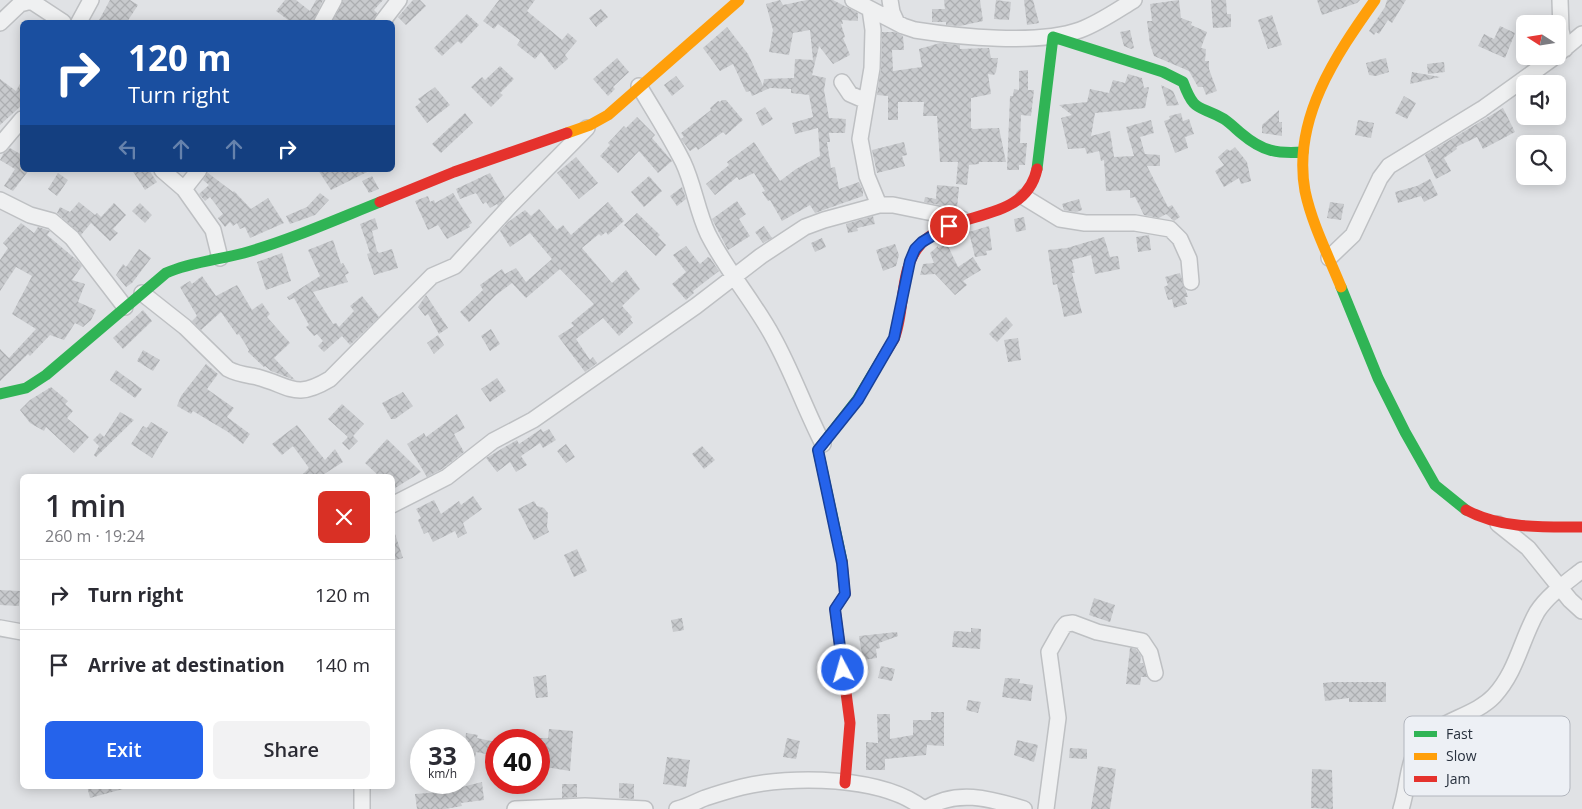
<!DOCTYPE html>
<meta charset="utf-8">
<style>
:root{--surface:#fff;--page:#f2f2f3;--text:#2b2b33;--muted:#7c7c81;--line:#e1e1e2;--accent:#2563eb}
body{margin:0;font-family:"Open Sans",sans-serif;background:var(--page);color:var(--text);height:100vh;display:flex;flex-direction:column;font-size:19px;white-space:nowrap}
*{box-sizing:border-box;margin:0}
p{font-size:16px;color:var(--muted)}
.icon{flex:none;width:28px;height:28px;fill:none;stroke:currentColor;stroke-width:2;stroke-linecap:round;stroke-linejoin:round}
.map{position:relative;flex:1;overflow:hidden}
.sheet{position:absolute;left:20px;top:474px;width:375px;height:315px;display:flex;flex-direction:column;background:var(--surface);border-radius:8px;box-shadow:0 2px 12px #0003}
.sheet>*{flex:none}
.guide{position:absolute;left:20px;top:20px;width:375px;height:152px;border-radius:8px;box-shadow:0 2px 12px #0003;background:#1a4fa0;color:#fff;overflow:hidden}
.needle{width:32px;rotate:282deg}
.buttons{position:absolute;left:1516px;top:15px;display:grid;gap:10px}
.buttons a{display:grid;place-items:center;width:50px;height:50px;border-radius:8px;background:var(--surface);box-shadow:0 2px 12px #0003;font-size:25px}
.speed{position:absolute;left:410px;top:729px;display:flex;gap:10px;font-size:25px;font-weight:700;text-align:center}
.speed>*{display:grid;place-content:center;width:65px;height:65px;border-radius:50%;background:var(--surface);box-shadow:0 2px 12px #0003;line-height:1}
.speed small{font-size:12px;font-weight:400}
.speed .limit{border:8px solid #d22;background:#fff;color:#111}
.pin{position:absolute;display:grid;place-items:center;width:42px;height:42px;color:#fff;margin:-21px;border:2px solid #fff;border-radius:50%;box-shadow:0 1px 5px #0007}
.me{position:absolute;width:55px;margin:-28px;rotate:354deg;stroke-linejoin:round;filter:drop-shadow(0 0 4px #0008)}
.turn{display:flex;align-items:center;gap:18px;height:105px;padding:0 25px;font-size:22px}
.turn .icon{width:65px;height:65px;stroke-width:2.5}
.turn b{display:block;font-size:35px;line-height:42px}
.lanes{display:flex;align-items:center;height:48px;padding:0 25px;background:#0003;justify-content:center;gap:25px;direction:ltr}
.lanes .off{opacity:.35}
.round{display:grid;place-items:center;flex:none;width:52px;height:52px;border-radius:8px;background:var(--page)}
.headline{display:flex;align-items:center;justify-content:space-between;height:85px;padding:0 25px}
h1{font-size:30px;font-weight:600;line-height:38px}
.button{display:flex;gap:10px;margin-top:auto;padding:10px 25px}
.button a{flex:1;height:58px;border-radius:8px;background:var(--accent);color:#fff;font-size:20px;font-weight:600;line-height:58px;text-align:center}
.button a+a{background:var(--page);color:var(--text)}
ul{padding:0;list-style:none}
li{display:flex;align-items:center;gap:15px;height:70px;padding:0 25px;border-top:1px solid var(--line)}
li div{flex:1}
li b{display:block;font-size:19px}
li em{font-style:normal}
.map>svg:first-child{display:block}
</style>
<div class="map">
<svg width="1582" height="809" viewBox="0 0 1582 809">
<defs>
<pattern id="building-cross-hatch" width="8" height="8" patternUnits="userSpaceOnUse" patternTransform="scale(1.25)"><rect width="8" height="8" fill="#c8cacd"/><path d="M0 0l8 8M0 8l8-8" fill="none" stroke="#acaeb1"/></pattern>
</defs>
<rect width="100%" height="100%" fill="#e0e2e5"/>
<path fill="url(#building-cross-hatch)" d="M110,0H130L138,5L127,22H98Z
M285,0H296L310,11L316,0H323L313,22H291L276,11Z
M343,0H383L374,10L377,13L373,22H332Z
M413,0H420L426,6L406,25L398,17Z
M499,0H535L527,11L562,40L568,33L577,41L565,55L568,59L555,70L541,52L535,59L517,45L520,40L498,24L494,29L483,21Z
M780,0L783,5L807,0H833L858,13V21L842,20L843,24H841L845,37L843,38L850,55L833,64L819,46L812,75L826,78L824,90L829,118L846,119L845,133H829L830,142H827L831,168L835,167L839,189L859,182L863,191V196L815,213L810,205L782,221L770,200L768,201L762,192L765,191L754,173L739,180L737,177L715,195L706,184L729,165L727,162L754,142L780,181L796,169L820,156L818,128L795,134L792,123L813,117L809,95L791,93V89L770,88L752,96L750,91L746,92L733,64L720,71L703,48L727,27L748,54L763,86L764,79L794,78L795,59L813,60L810,30L793,33L789,55L769,52L773,30L766,4Z
M944,0H980L983,21L960,26L946,25V22H932V9H945Z
M996,0L1011,2L1009,20L994,19Z
M1024,0H1033L1039,23L1027,25Z
M1179,0L1181,18L1192,22L1191,25L1207,32L1201,48L1206,49L1205,61H1209V69L1217,91L1206,95L1203,87H1198L1189,71L1154,56L1150,44L1147,21H1152L1150,4Z
M1211,0H1226L1227,14H1231V27L1213,28Z
M1317,0H1360L1357,3L1322,15Z
M1387,0H1406L1392,23L1388,20L1379,34L1376,32L1374,35L1369,31L1385,7Z
M601,9L608,17L596,27L589,18Z
M467,14L479,25L461,44L458,41L442,56L434,48Z
M1272,15L1282,45L1268,49L1258,20Z
M1500,26L1515,33L1505,58L1478,46L1484,34L1494,39Z
M1130,30L1134,48L1131,49L1124,46L1120,32Z
M882,32H895L903,36L904,50H892L893,71L922,67L919,49L940,43L960,45V49L989,48L991,58H998L996,72L994,75L988,74L991,94L971,98V128L973,129L999,128L1006,162H979V164L969,165L967,185L956,184L958,162H940L937,116H923L924,102H898V120H888V96L877,95L881,68Z
M617,58L629,72L613,87L615,89L608,96L593,79Z
M1386,58L1389,72L1376,76L1369,75L1366,63Z
M1444,62L1445,72L1428,74L1427,64Z
M500,66L514,79L500,93L503,95L491,107L471,87L482,77L485,80Z
M1028,70V90H1034L1031,116L1021,115L1020,143H1027L1025,165H1019V170H1007L1010,96H1013L1014,89L1019,90V71Z
M1412,72L1440,77L1410,84Z
M1128,74L1142,78L1144,88L1149,87L1145,108L1095,113L1091,136L1110,131L1114,157L1134,156L1126,127L1151,120L1154,133L1140,137L1145,154L1160,155V166H1147L1168,207L1172,205L1180,217L1174,221L1166,214L1159,218L1144,215L1135,197L1130,198V190L1106,191L1104,160L1101,161L1099,151L1087,154L1085,148L1068,149L1061,118L1072,115L1059,105L1087,102L1090,89L1109,93L1113,80L1125,83Z
M676,76L684,86L672,96L664,85Z
M0,79L16,91L22,80V105L0,125Z
M1161,85L1173,91L1179,105L1167,106Z
M435,87L450,105L427,123L415,107L421,102L418,99Z
M1404,96L1416,103L1407,119L1395,113Z
M722,100H726L743,120L726,135L723,132L698,150L696,147L690,151L681,139L684,137L681,133L711,110L710,108L718,101L720,102Z
M765,107L773,119L762,126L756,113Z
M1503,108L1515,132L1483,149L1477,137L1456,147L1457,149L1444,158L1451,171L1436,179L1425,155Z
M1279,110V122H1282V136L1262,133V125Z
M465,113L473,123L441,153L432,144Z
M1181,113L1183,121L1189,119L1194,134L1185,137L1188,148L1175,153L1164,121L1170,119L1169,116Z
M637,117L655,135L652,138L672,161L658,173L639,151L618,173L600,156L610,145L608,143L624,126L626,128Z
M1358,120L1374,123L1371,138L1355,135Z
M904,142L907,155L902,156L905,166L877,173L872,150Z
M1235,147L1247,162L1251,181L1241,184L1239,178L1224,187L1215,171L1224,165L1218,157L1227,149L1230,151Z
M10,148L22,155V170H29L13,191L4,186L15,169L0,160L3,154Z
M576,157L598,183L579,199L557,173Z
M132,170H149L157,182L145,190Z
M318,170H371L331,190Z
M58,173L68,180L57,196L48,189Z
M208,173L233,192L234,191L251,209L268,198L284,223L250,238L245,227L240,229L237,223L233,226L230,222L225,227L218,218L223,214L210,197L205,201L199,194L209,185L203,180Z
M490,173L505,198L498,206L497,204L490,208L486,202L483,204L476,193L460,199L456,189Z
M372,176L379,189L369,193L362,181Z
M649,176L662,191L644,207L631,192Z
M1430,179L1438,195L1424,202L1421,196L1398,203L1395,192L1417,186Z
M937,185L959,187L957,208L924,202L925,197L936,199Z
M682,187L686,199L677,206L670,196Z
M320,193L329,200L315,215L290,224L286,216L307,207Z
M453,193L472,223L469,225L470,227L447,239L438,225L428,230L415,201L428,196L430,202L434,200L435,203Z
M1079,199L1082,210L1076,212L1064,210L1062,204Z
M737,201L746,214L739,219L750,236L728,250L712,219Z
M79,202L95,215L97,213L101,217L114,203L126,215L113,229L118,233L110,241L91,223L81,235L57,213L60,207L70,212Z
M608,202L624,221L608,235L606,232L601,236L599,234L582,248L612,283L626,270L640,289L622,306L632,317L630,319L633,323L619,336L603,318L576,339L590,360L593,357L597,363L585,372L558,336L574,326L571,323L594,304L560,269L526,298L512,283L496,295L469,322L460,312L483,290L480,285L502,269L505,274L516,268L526,282L552,259L530,233L510,247L500,231L508,222L525,210L531,216L539,209L557,230L563,225L571,235Z
M1330,202L1344,204L1341,220L1327,218Z
M140,203L152,215L145,223L132,211Z
M637,213L660,235L658,237L666,245L656,256L624,225Z
M873,216L875,224L857,228L858,231L848,233L846,224Z
M1024,217L1026,230L1016,232L1014,219Z
M375,218L378,229L372,231L377,251L379,253L392,249L398,268L374,275L367,254L370,253L360,224Z
M21,223L34,233L38,227L48,230L50,231L47,235L78,261L82,266L72,280L85,284L78,302L96,310L91,320L83,327L75,323L64,340L50,335L30,356L28,354L0,381V349L9,358L36,329L12,314L32,276L16,267L0,291V260L8,248L3,243Z
M764,226L772,238L763,243L755,232Z
M989,226L992,250L986,251L987,255L975,257L969,232Z
M1149,235L1151,250L1138,252L1136,237Z
M1104,237L1110,257L1118,256L1120,269L1095,274L1091,255L1072,260L1075,273H1072L1082,313L1064,317L1057,284L1053,285L1048,250L1067,248Z
M822,238L826,247L815,252L811,243Z
M333,240L341,264L343,263L349,273L345,275L348,282L313,292L333,324L336,323L339,327L354,311L350,306L362,296L379,317L350,345L342,336L324,352L318,346L323,341L317,334L314,336L306,327L309,325L294,298L289,300L287,297L320,276L308,250Z
M895,244L899,255L896,266L883,271L876,250Z
M947,244L958,267L973,257L981,270L963,281L967,285L955,295L935,274L920,275L923,264L934,263L930,253L938,246V248Z
M686,246L700,264L708,257L710,258L719,271L693,291L694,293L686,300L672,284L686,272L673,255Z
M139,249L151,258L132,283L126,287L116,275L123,264L126,267Z
M282,253L291,281L266,290L257,262Z
M1180,273L1188,297H1185L1187,304L1174,308L1172,299L1168,300L1164,287L1168,285L1165,277Z
M202,276L216,296L237,285L252,310L262,303L270,314L267,317L290,343L274,358L295,380L271,371L265,366L264,367L248,352L249,350L239,334L237,335L221,312L201,330L192,321L197,316L180,287L190,281L192,284Z
M426,295L448,328L439,334L428,314L425,316L418,307Z
M143,310L152,321L123,349L113,338Z
M1006,317L1013,325L997,342L989,334Z
M491,329L500,344L490,351L481,336Z
M438,335L444,345L434,354L427,343Z
M1018,338L1021,360L1008,362L1004,340Z
M143,350L160,360L153,371L137,361Z
M206,364L218,374L207,389L234,408L227,417L250,434L243,444L228,432L193,411L191,414L177,406L181,396Z
M116,370L142,389L135,398L110,380Z
M497,378L506,391L490,402L481,389Z
M51,387L68,401L65,404L73,411L67,418L89,437L74,453L46,427L44,431L30,423L20,410L30,400Z
M403,392L413,406L395,419H391L382,403Z
M342,404L364,424L353,436L358,441L349,450L342,443L348,437L328,419Z
M120,412L134,420L96,457L94,455L99,446L93,440L100,433L104,437Z
M457,414L465,428L454,434L464,452L442,469L427,477L407,444L424,433L426,437Z
M151,422L168,432L152,458L131,444L143,426L147,428Z
M297,425L325,460L335,449L343,462L321,476H301L309,468L293,446L282,455L272,444Z
M541,429L543,432L549,429L556,440L543,448L540,443L521,456L527,465L516,472L510,462L497,472L486,458L517,440L519,444Z
M387,439L421,472L392,490V476H379L365,463Z
M566,444L575,457L566,463L557,451Z
M702,446L715,460L704,469L692,454Z
M473,496L482,509L463,523L467,533L458,538L455,531L433,542L428,532L424,534L418,520L421,518L416,509L434,500L441,514L459,501L461,505Z
M534,501L537,506L544,508L548,513L547,527L549,532L534,540L518,509Z
M392,531H394L403,558L392,561Z
M577,549L587,571L574,577L564,555Z
M0,590L20,591L19,606L0,605Z
M1094,598L1115,605L1110,622L1089,615Z
M682,618L684,630L673,632L671,620Z
M971,628L981,629L980,649L952,647L954,631L971,632Z
M897,632L898,636L879,643L880,648L876,649L877,658L863,660L859,636Z
M1130,648L1136,649L1141,656L1140,663H1143L1147,677H1141L1140,685L1126,684Z
M881,666L895,669L892,681L878,678Z
M546,675L548,697L536,698L533,677Z
M1005,678L1020,679L1019,683L1033,685L1031,701L1002,697Z
M1333,682H1386V702H1349V698L1325,701L1323,683Z
M968,700L981,702L978,713L966,710Z
M931,712H944V746L927,745L926,755L885,759V770H866V742L878,743L877,714H890V739L913,735V720H931Z
M549,729L573,731L570,771L539,766V738H548Z
M466,733L478,735L477,738L496,742V756L476,752L475,757L464,756Z
M787,738L800,741L796,759L783,757Z
M1017,740L1038,745L1034,762L1014,755Z
M1070,748L1087,749V759L1069,758Z
M667,757L690,760L686,787L663,784Z
M1098,766L1116,769L1110,809H1091Z
M1312,769L1332,770L1333,809L1311,808Z
M482,782L484,800L461,803L462,806L445,809H417L415,794L442,792Z
M619,783L634,784V799L619,798Z
M562,784H577V797L562,798Z
M87,786H122L123,789L90,798Z"/>
<g fill="none" stroke-linecap="round" stroke-linejoin="round">
<defs>
<path id="street" d="M853,0L903,26L915,30C959,37 1038,45 1080,30C1099,23 1116,11 1134,0
M890,0L892,12L897,23
M1560,0L1561,30L1565,49
M870,9L873,30L872,68L860,139L867,176L879,205
M79,22L91,0
M322,22L334,0
M382,22L399,0
M0,23L20,4L31,1L63,22
M1558,54L1582,34
M842,82L850,94L866,101
M639,86C654,111 670,136 683,162C694,185 697,211 708,234C726,270 753,300 773,337C792,371 805,409 823,444
M0,145L22,119
M162,170L184,189L213,230L220,258
M184,189L199,170
M1024,197L1060,219L1085,223H1135L1170,229L1180,239L1189,259L1191,282
M0,200L30,215L52,221L72,238L125,307
M1329,258L1353,235L1380,178L1389,166L1482,109L1556,56
M142,293L185,327L228,369C237,374 247,375 257,377C291,386 295,400 330,379L432,276L455,266L510,206L587,128
M392,505L447,477L493,441L533,420L696,306L761,256L805,227L824,220L879,205H893L962,219
M1498,524L1528,548L1570,600L1582,611
M0,628L22,632
M362,809V786
M515,809L585,806L645,809
M677,809C687,807 695,802 705,798C717,794 730,790 742,787C791,775 883,776 924,809
M925,809C956,789 989,798 1024,809
M1046,809L1058,718L1049,652L1062,629L1066,624L1073,623L1097,632L1142,641L1150,653L1155,673
M1401,809C1408,788 1407,762 1420,744C1438,720 1474,717 1494,696C1517,671 1521,640 1537,612C1548,595 1567,582 1582,570"/>
</defs>
<use href="#street" stroke="#bec0c3" stroke-width="18"/>
<use href="#street" stroke="#eff0f1" stroke-width="15"/>
<path stroke="#30b455" stroke-width="11" d="M1037,169L1053,37L1163,72L1183,82C1195,114 1198,104 1224,119C1230,123 1236,129 1242,134C1262,151 1277,154 1303,152
M1341,287L1378,378L1405,432L1435,485L1466,510
M0,394L26,388L46,375L166,273C191,262 218,260 244,253C290,240 335,220 380,202
M842,561L818,450L857,400L884,355"/>
<path stroke="#ff9f0a" stroke-width="11" d="M567,133L590,125L608,115L739,0
M1341,287C1328,255 1312,224 1305,191C1292,119 1336,55 1375,0"/>
<path stroke="#e5322d" stroke-width="11" d="M380,202L454,172L567,133
M884,355C887,350 891,344 894,339C906,310 898,269 921,244C953,208 1025,225 1037,169
M1466,510C1501,529 1543,527 1582,527
M842,561L845,594L835,609L850,723L845,783"/>
</g>
<g fill="none" stroke-linecap="round" stroke-linejoin="round">
<defs>
<path id="route" d="M843,670L835,609L845,594L842,563L818,450L858,400L894,338L910,261L915,249L922,242L949,226"/>
</defs>
<use href="#route" stroke="#184099" stroke-width="12"/>
<use href="#route" stroke="#2563eb" stroke-width="9"/>
</g>
<rect x="1404" y="716" width="166" height="80" rx="8" fill="#edf0f5" stroke="#b2b6be" stroke-width="1"/>
<rect x="1414" y="731" width="23" height="6" fill="#30b455"/>
<rect x="1414" y="753" width="23" height="7" fill="#ff9f0a"/>
<rect x="1414" y="776" width="23" height="6" fill="#e5322d"/>
<g font-size="14" fill="#27303d">
<text x="1446" y="739">Fast</text>
<text x="1446" y="761">Slow</text>
<text x="1446" y="784">Jam</text>
</g>
</svg>
<div class="buttons">
<a><svg class="needle" viewBox="-14 -14 28 28"><path d="M0-13l5 13h-10z" fill="#e53935"/><path d="M0 13l5-13h-10z" fill="#7c7c81"/></svg></a>
<a><svg class="icon" aria-label="sound" viewBox="0 0 24 24"><path d="M4 9h4l5-4v14l-5-4H4zM17 9q2 3 0 6"/></svg></a>
<a><svg class="icon" aria-label="search" viewBox="0 0 24 24"><circle cx="10" cy="10" r="6"/><path d="M15 15l6 6"/></svg></a>
</div>
<div class="speed"><div>33<small>km/h</small></div><div class="limit">40</div></div>
<div class="pin" style="left:949px;top:226px;background:#d93025"><svg class="icon" aria-label="arrive" viewBox="0 0 24 24"><path d="M6 21V4h12l-3 4 3 4H6"/></svg></div>
<svg class="me" style="left:843px;top:670px" viewBox="-20 -20 40 40"><circle r="17" fill="#2563eb" stroke="#fff" stroke-width="3"/><path d="M0-11L8 9 0 5-8 9z" fill="#fff"/></svg>
<div class="guide">
<div class="turn"><svg class="icon" aria-label="right" viewBox="0 0 24 24"><path d="M7 20v-9h11M14 6l5 5-5 5"/></svg><div><b>120 m</b>Turn right</div></div>
<div class="lanes"><svg class="icon off" aria-label="left" viewBox="0 0 24 24"><path d="M17 20v-9H6M10 6l-5 5 5 5"/></svg><svg class="icon off" aria-label="ahead" viewBox="0 0 24 24"><path d="M12 20V5M6 11l6-6 6 6"/></svg><svg class="icon off" aria-label="ahead" viewBox="0 0 24 24"><path d="M12 20V5M6 11l6-6 6 6"/></svg><svg class="icon" aria-label="right" viewBox="0 0 24 24"><path d="M7 20v-9h11M14 6l5 5-5 5"/></svg></div>
</div>
<section class="sheet">
<div class="headline"><div><h1>1 min</h1><p>260 m · 19:24</p></div><a class="round" style="background:#d93025;color:#fff"><svg class="icon" aria-label="close" viewBox="0 0 24 24"><path d="M6 6l12 12M18 6L6 18"/></svg></a></div>
<ul>
<li><svg class="icon" aria-label="right" viewBox="0 0 24 24"><path d="M7 20v-9h11M14 6l5 5-5 5"/></svg><div><b>Turn right</b></div><em>120 m</em></li>
<li><svg class="icon" aria-label="arrive" viewBox="0 0 24 24"><path d="M6 21V4h12l-3 4 3 4H6"/></svg><div><b>Arrive at destination</b></div><em>140 m</em></li>
</ul>
<div class="button"><a>Exit</a><a>Share</a></div>
</section>
</div>
